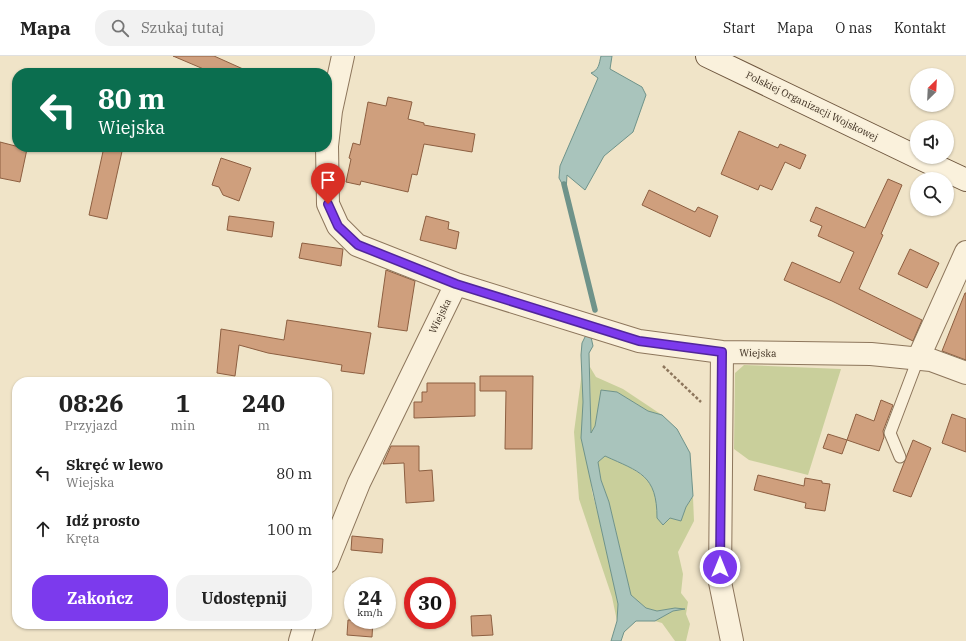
<!DOCTYPE html>
<html lang="pl">
<meta charset="utf-8">
<style>
:root{--surface:#fff;--page:#f2f2f2;--text:#222;--muted:#767676;--line:#e0e0e0;--accent:#7c3aed}
body{margin:0;font-family:"IBM Plex Serif",serif;background:var(--page);color:var(--text);height:100vh;display:flex;flex-direction:column;font-size:15px;white-space:nowrap}
*{box-sizing:border-box;margin:0}
p{font-size:13px;color:var(--muted)}
.icon{flex:none;width:22px;height:22px;fill:none;stroke:currentColor;stroke-width:2;stroke-linecap:round;stroke-linejoin:round}
.map{position:relative;flex:1;overflow:hidden}
.drawer{position:absolute;left:12px;top:321px;width:320px;height:252px;display:flex;flex-direction:column;background:var(--surface);border-radius:16px;box-shadow:0 1px 3px #0004}
.drawer>*{flex:none}
.guide{position:absolute;left:12px;top:12px;width:320px;height:84px;border-radius:16px;box-shadow:0 1px 3px #0004;background:#0b6e4f;color:#fff;overflow:hidden}
.needle{width:26px;rotate:24deg}
.fabs{position:absolute;left:910px;top:12px;display:grid;gap:8px}
.fabs a{display:grid;place-items:center;width:44px;height:44px;border-radius:50%;background:var(--surface);box-shadow:0 1px 3px #0004;font-size:20px}
.speed{position:absolute;left:344px;top:521px;display:flex;gap:8px;font-size:20px;font-weight:700;text-align:center}
.speed>*{display:grid;place-content:center;width:52px;height:52px;border-radius:50%;background:var(--surface);box-shadow:0 1px 3px #0004;line-height:1}
.speed small{font-size:10px;font-weight:400}
.speed .limit{border:6px solid #d22;background:#fff;color:#111}
.pin{position:absolute;display:grid;place-items:center;width:34px;height:34px;color:#fff;margin:-41px -17px;border-radius:50% 50% 50% 0;rotate:-45deg;box-shadow:0 0 4px #0007}
.pin .icon{rotate:45deg}
.me{position:absolute;width:44px;margin:-22px;rotate:0deg;stroke-linejoin:round;filter:drop-shadow(0 0 3px #0008)}
.turn{display:flex;align-items:center;gap:14px;height:84px;padding:0 20px;font-size:18px}
.turn .icon{width:52px;height:52px;stroke-width:2.5}
.turn b{display:block;font-size:28px;line-height:34px}
.eta{display:flex;justify-content:space-evenly;align-items:center;height:68px;text-align:center}
.eta b{font-size:24px;font-weight:700;line-height:28px}
.button{display:flex;gap:8px;margin-top:auto;padding:8px 20px}
.button a{flex:1;height:46px;border-radius:16px;background:var(--accent);color:#fff;font-size:16px;font-weight:700;line-height:46px;text-align:center}
.button a+a{background:var(--page);color:var(--text)}
ul{padding:0;list-style:none}
li{display:flex;align-items:center;gap:12px;height:56px;padding:0 20px}
li div{flex:1}
li b{display:block;font-size:15px}
li em{font-style:normal}
header{display:flex;align-items:center;gap:24px;box-sizing:border-box;height:56px;padding:0 20px;background:var(--surface);border-bottom:1px solid var(--line)}
header strong{font-size:19px}
nav{display:flex;gap:22px;margin-inline-start:auto;font-size:14px}
.search{width:280px;height:36px;background:var(--page);display:flex;align-items:center;gap:10px;box-sizing:border-box;padding:0 14px;border-radius:16px;color:var(--muted);font-size:15px}
.map>svg:first-child{display:block}
</style>
<header>
<strong>Mapa</strong>
<div class="search"><svg class="icon" aria-label="search" viewBox="0 0 24 24"><circle cx="10" cy="10" r="6"/><path d="M15 15l6 6"/></svg>Szukaj tutaj</div>
<nav><a>Start</a><a>Mapa</a><a>O nas</a><a>Kontakt</a></nav>
</header>
<div class="map">
<svg width="966" height="585" viewBox="0 0 966 585">
<rect width="100%" height="100%" fill="#f0e4c8"/>
<path fill="#c9cf9b" d="M744,309L841,313L808,419L749,404L734,393L735,317Z
M590,311L596,321L623,333L662,359L648,355L617,336L601,334L595,370L591,378Z
M582,316L592,436L603,477L618,548L617,565L612,541L579,443L574,376Z
M605,400C626,409 651,418 657,443C658,449 657,456 657,462H670L681,465L686,451L693,441L694,465L678,496L683,518L681,537L688,546L686,558L690,568L686,585H675L662,567L655,565L673,555L683,553L675,552L657,555L646,552L631,539L609,446L601,424L598,406Z"/>
<path fill="#a9c4bc" stroke="#6f938a" d="M601,0H612L610,13L642,31L646,39L633,76L604,100L585,134L567,119L566,135L559,122L560,110L598,22L591,17C599,14 599,8 601,0Z
M586,279L591,281L593,290L589,297L591,377L595,370L601,334L617,336L648,355L662,359L677,373L690,397L693,440L686,451L681,465L670,462L663,469L657,462C657,419 640,416 605,400L598,406L601,424L609,446L631,539L646,552L657,555L675,552L685,553L673,555L655,565H636L624,576L621,585H611L617,565L618,548L581,382L583,346L581,299L582,287Z"/>
<g fill="none" stroke-linecap="round" stroke-linejoin="round">
<path stroke="#6f938a" stroke-width="5.5" d="M564,128L595,254"/>
</g>
<path fill="#cf9f7d" stroke="#8d5f41" d="M173,0H214L252,17H213Z
M388,41L412,46L408,63L424,67V69L475,78L472,96L424,88L417,119L412,118L408,136L361,125L360,129L346,126L351,103L349,102L353,87L360,89L368,46L386,50Z
M739,75L778,92L780,88L806,99L800,113L785,106L772,134L760,129L758,134L721,118Z
M0,86L27,93L20,126L0,122Z
M104,91H123L107,163L89,159Z
M221,102L251,112L239,145L223,139L219,131L212,129Z
M888,123L902,129L881,178L883,179L859,233L922,264L913,285L832,245L784,224L792,206L840,227L854,196L818,180L822,170L810,165L816,151L865,172Z
M649,134L695,156L698,151L718,160L710,181L642,149Z
M229,160L274,166L272,181L227,174Z
M426,160L449,166L448,173L459,176L456,193L420,184Z
M302,187L343,193L341,210L299,202Z
M910,193L939,207L927,232L898,218Z
M386,214L415,225L407,275L378,271Z
M965,237H966V304L942,295Z
M287,264L371,277L364,318L341,315L342,309L268,297L239,289L235,320L217,317L221,273L284,284Z
M480,320H533L532,393H505L506,335H480Z
M427,327H475V360L414,362V346H422V336H427Z
M881,344L893,349L883,375L884,381L879,395L847,384L856,358L874,365Z
M952,358L966,363V396L942,387Z
M828,378L847,384L842,398L823,392Z
M913,384L931,392L911,441L893,435Z
M391,390H419V415L432,414L434,445L406,447L404,407L383,408Z
M758,419L804,430L805,422L822,425V427L830,428L825,455L805,452L806,447L754,434Z
M352,480L383,483L382,497L351,494Z
M491,559L493,579L472,580L471,560Z
M348,564H373L372,581L347,579Z"/>
<g fill="none" stroke-linecap="round" stroke-linejoin="round">
<defs>
<path id="lane" d="M900,401L890,377L918,303"/>
<path id="street" d="M327,90L331,55L343,0
M327,91L328,148L338,170L357,189L456,228L639,285L722,296L871,298L931,304L966,317
M722,296L720,526L732,585
M918,303L966,196
M327,506L359,427L456,228
M300,585L305,568"/>
<path id="secondary" d="M707,0L917,101
M917,101L966,124"/>
</defs>
<use href="#lane" stroke="#8d765c" stroke-width="13"/>
<use href="#street" stroke="#8d765c" stroke-width="24"/>
<use href="#secondary" stroke="#6f573f" stroke-width="24"/>
<path stroke="#8d765c" stroke-width="2.5" stroke-dasharray="3 2" stroke-linecap="butt" d="M663,310L701,346"/>
<use href="#lane" stroke="#faf1dc" stroke-width="11"/>
<use href="#street" stroke="#faf1dc" stroke-width="22"/>
<use href="#secondary" stroke="#faf1dc" stroke-width="22"/>
</g>
<g fill="none" stroke-linecap="round" stroke-linejoin="round">
<defs>
<path id="route" d="M328,148L338,170L358,189L456,228L639,285L722,296L720,511"/>
</defs>
<use href="#route" stroke="#51269a" stroke-width="10"/>
<use href="#route" stroke="#7c3aed" stroke-width="7"/>
</g>
<g text-anchor="middle" dominant-baseline="central" stroke-width="3" stroke-linejoin="round" paint-order="stroke">
<g font-size="10" fill="#3d2e20" stroke="#f7eed8">
<text transform="translate(812 50) rotate(26)">Polskiej Organizacji Wojskowej</text>
<text transform="translate(440 260) rotate(-64)">Wiejska</text>
<text transform="translate(758 297) rotate(1)">Wiejska</text>
</g>
</g>
</svg>
<div class="fabs">
<a><svg class="needle" viewBox="-14 -14 28 28"><path d="M0-13l5 13h-10z" fill="#e53935"/><path d="M0 13l5-13h-10z" fill="#767676"/></svg></a>
<a><svg class="icon" aria-label="sound" viewBox="0 0 24 24"><path d="M4 9h4l5-4v14l-5-4H4zM17 9q2 3 0 6"/></svg></a>
<a><svg class="icon" aria-label="search" viewBox="0 0 24 24"><circle cx="10" cy="10" r="6"/><path d="M15 15l6 6"/></svg></a>
</div>
<div class="speed"><div>24<small>km/h</small></div><div class="limit">30</div></div>
<div class="pin" style="left:328px;top:148px;background:#d93025"><svg class="icon" aria-label="arrive" viewBox="0 0 24 24"><path d="M6 21V4h12l-3 4 3 4H6"/></svg></div>
<svg class="me" style="left:720px;top:511px" viewBox="-20 -20 40 40"><circle r="17" fill="#7c3aed" stroke="#fff" stroke-width="3"/><path d="M0-11L8 9 0 5-8 9z" fill="#fff"/></svg>
<div class="guide">
<div class="turn"><svg class="icon" aria-label="left" viewBox="0 0 24 24"><path d="M17 20v-9H6M10 6l-5 5 5 5"/></svg><div><b>80 m</b>Wiejska</div></div>
</div>
<section class="drawer">
<div class="eta">
<div><b>08:26</b><p>Przyjazd</p></div>
<div><b>1</b><p>min</p></div>
<div><b>240</b><p>m</p></div>
</div>
<ul>
<li><svg class="icon" aria-label="left" viewBox="0 0 24 24"><path d="M17 20v-9H6M10 6l-5 5 5 5"/></svg><div><b>Skręć w lewo</b><p>Wiejska</p></div><em>80 m</em></li>
<li><svg class="icon" aria-label="ahead" viewBox="0 0 24 24"><path d="M12 20V5M6 11l6-6 6 6"/></svg><div><b>Idź prosto</b><p>Kręta</p></div><em>100 m</em></li>
</ul>
<div class="button"><a>Zakończ</a><a>Udostępnij</a></div>
</section>
</div>
